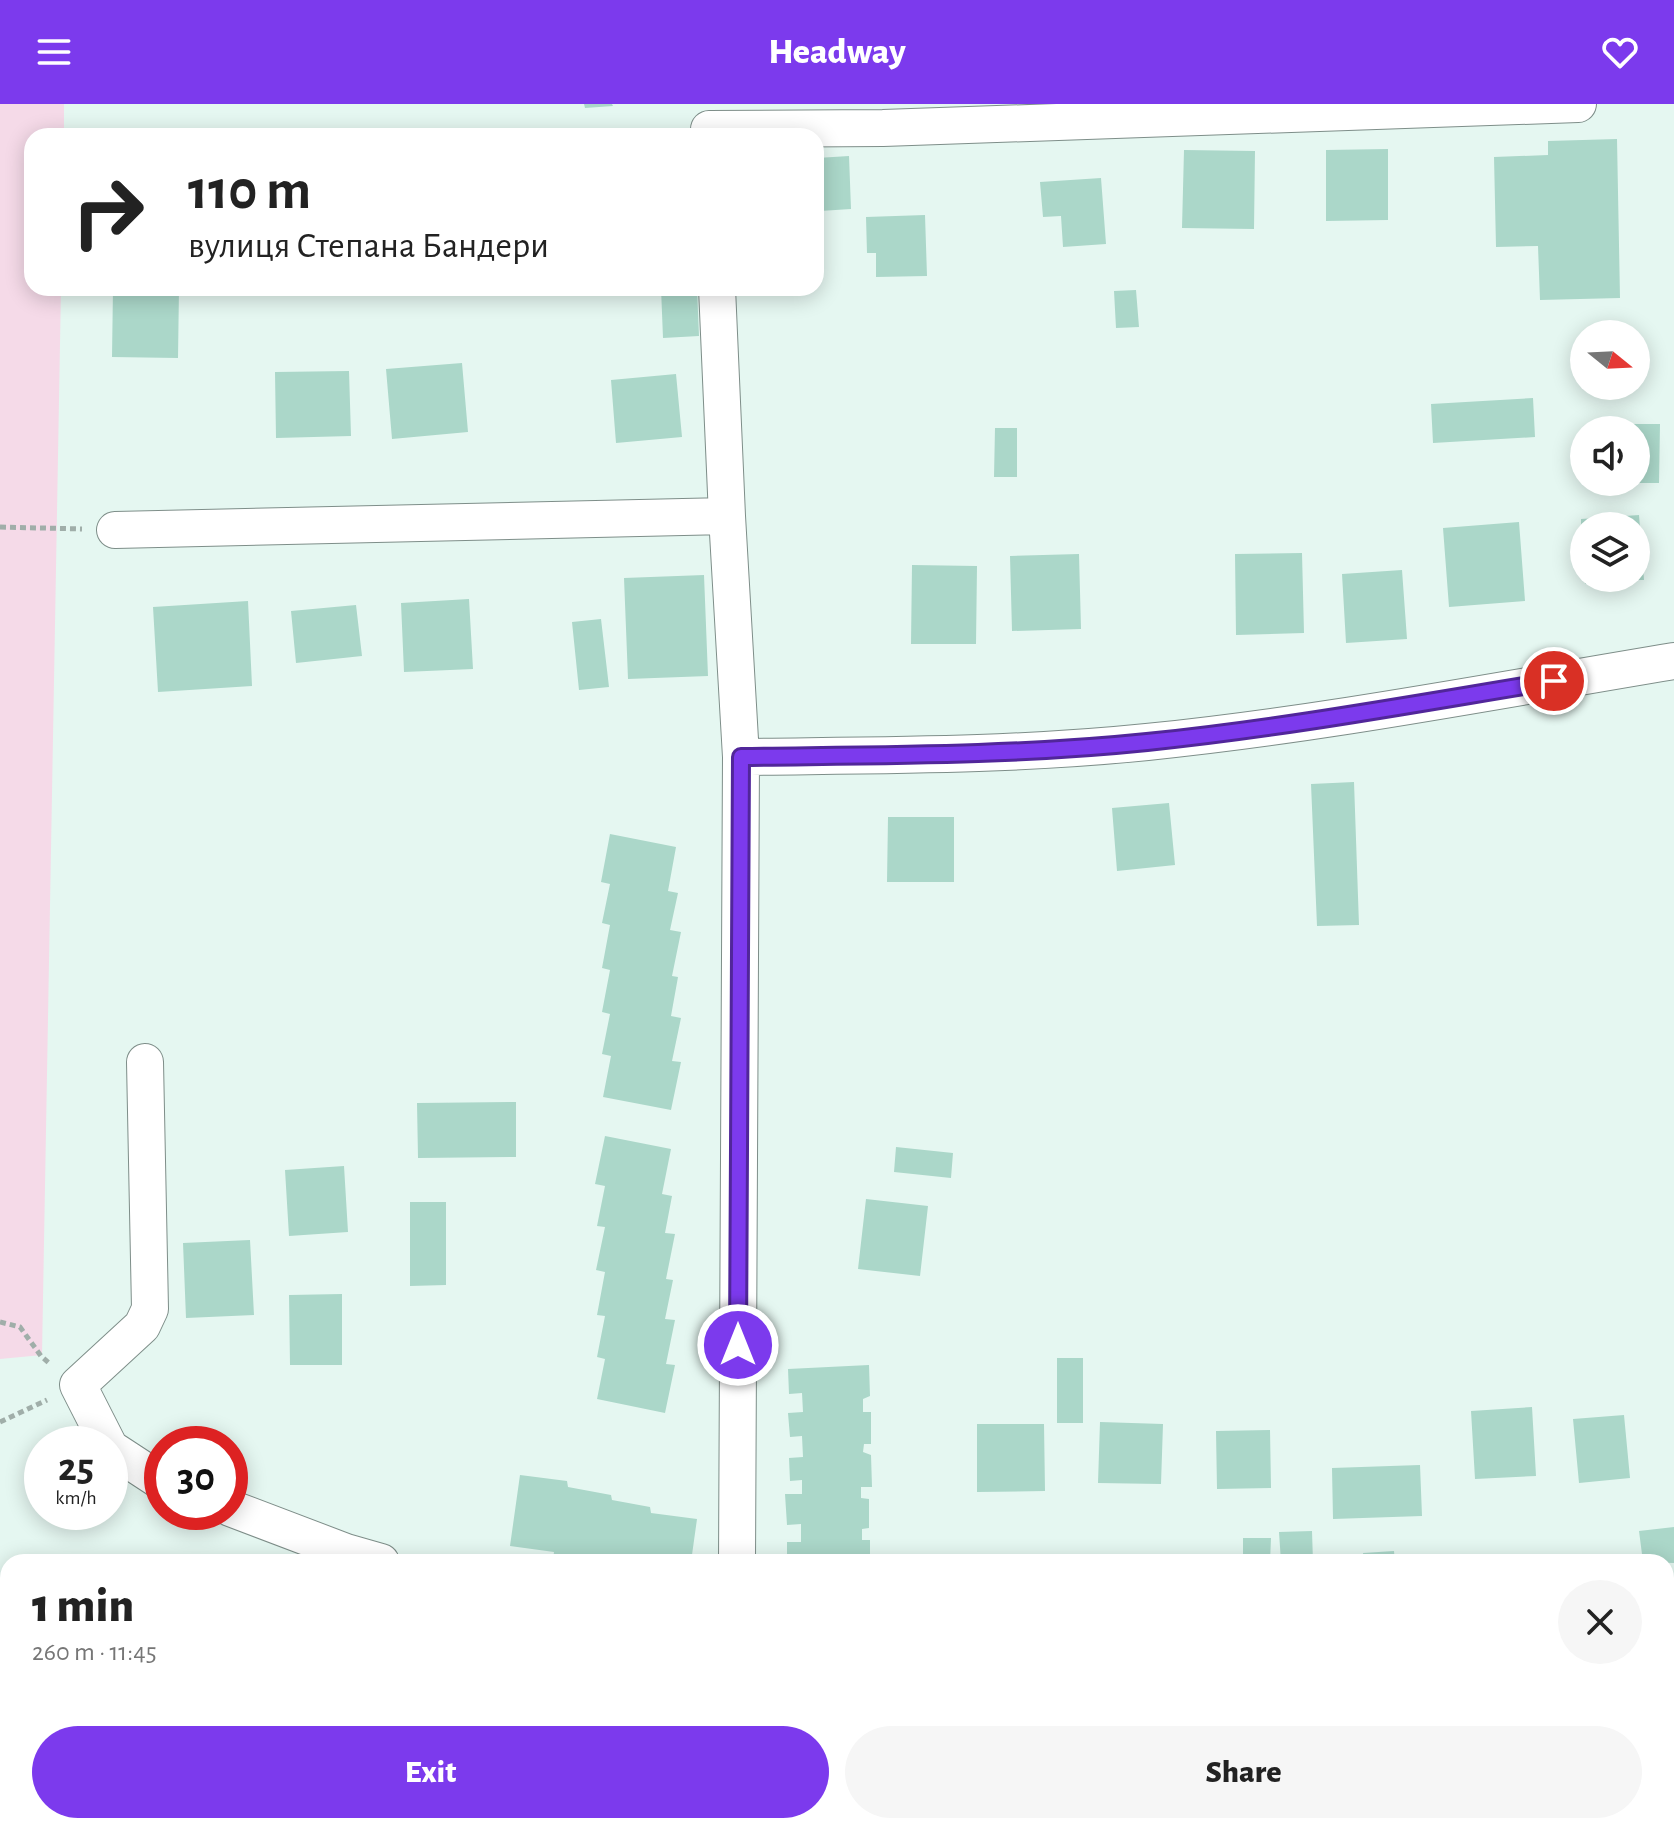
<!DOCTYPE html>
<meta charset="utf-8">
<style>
:root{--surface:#fff;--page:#f6f6f6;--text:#222;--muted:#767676;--accent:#7c3aed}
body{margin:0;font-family:"Alegreya Sans",sans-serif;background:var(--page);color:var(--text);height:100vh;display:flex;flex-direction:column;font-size:30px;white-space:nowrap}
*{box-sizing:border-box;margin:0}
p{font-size:26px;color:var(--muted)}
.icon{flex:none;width:44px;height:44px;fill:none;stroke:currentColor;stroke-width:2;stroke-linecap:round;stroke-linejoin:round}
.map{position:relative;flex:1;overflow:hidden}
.sheet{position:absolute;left:0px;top:1450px;width:1674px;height:280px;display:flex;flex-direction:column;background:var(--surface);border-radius:24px 24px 0 0;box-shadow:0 4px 20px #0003}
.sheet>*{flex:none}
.guide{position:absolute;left:24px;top:24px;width:800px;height:168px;border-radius:24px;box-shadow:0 4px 20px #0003;background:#fff;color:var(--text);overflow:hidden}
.needle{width:52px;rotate:108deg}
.tools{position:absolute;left:1570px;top:216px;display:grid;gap:16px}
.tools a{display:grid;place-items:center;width:80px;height:80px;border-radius:50%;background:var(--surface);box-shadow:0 4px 20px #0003;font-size:40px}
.speed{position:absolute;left:24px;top:1322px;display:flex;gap:16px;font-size:40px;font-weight:700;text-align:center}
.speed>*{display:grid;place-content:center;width:104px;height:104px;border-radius:50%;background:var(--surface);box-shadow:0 4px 20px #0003;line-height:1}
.speed small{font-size:20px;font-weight:400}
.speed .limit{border:12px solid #d22;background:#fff;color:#111}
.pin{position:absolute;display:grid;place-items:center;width:68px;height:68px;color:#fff;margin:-34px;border:4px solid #fff;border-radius:50%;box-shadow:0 2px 8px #0007}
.me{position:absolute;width:88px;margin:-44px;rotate:0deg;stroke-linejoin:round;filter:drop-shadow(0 0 6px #0008)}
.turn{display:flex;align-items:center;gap:28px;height:168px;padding:0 32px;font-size:36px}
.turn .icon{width:104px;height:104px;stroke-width:2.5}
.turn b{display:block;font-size:56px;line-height:68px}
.round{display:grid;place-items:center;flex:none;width:84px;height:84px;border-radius:42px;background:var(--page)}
.overview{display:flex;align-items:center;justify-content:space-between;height:136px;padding:0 32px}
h1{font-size:48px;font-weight:800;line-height:60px}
.button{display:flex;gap:16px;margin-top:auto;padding:16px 32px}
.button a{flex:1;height:92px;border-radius:48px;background:var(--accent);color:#fff;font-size:32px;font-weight:800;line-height:92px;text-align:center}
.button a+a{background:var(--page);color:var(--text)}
header{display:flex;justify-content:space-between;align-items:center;height:104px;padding:0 32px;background:var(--accent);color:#fff;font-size:36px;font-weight:800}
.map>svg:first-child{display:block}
</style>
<header><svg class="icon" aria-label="menu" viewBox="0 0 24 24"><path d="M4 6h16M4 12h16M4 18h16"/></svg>Headway<svg class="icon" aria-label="heart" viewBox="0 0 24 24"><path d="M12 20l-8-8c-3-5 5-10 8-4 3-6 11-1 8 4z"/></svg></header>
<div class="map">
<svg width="1674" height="1730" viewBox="0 0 1674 1730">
<rect width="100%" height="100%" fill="#e5f7f1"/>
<path fill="#f5dae8" d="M0,0H64V32H32V184H61L42,1251L0,1255Z"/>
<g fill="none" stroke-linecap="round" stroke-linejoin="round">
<path stroke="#8db8ab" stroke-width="66" d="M0,1522L8,1524
M418,1722L427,1730"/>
</g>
<path fill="#abd7c9" d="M584,0H612L613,2L585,4Z
M1617,35L1620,194L1540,196L1538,142L1496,143L1494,53L1548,51V37Z
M1388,45V116L1326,117V46Z
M1184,46L1255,47L1254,125L1182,124Z
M849,52L851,105L820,107L817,54Z
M1101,74L1106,140L1063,143L1061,112L1043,113L1040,78Z
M925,111L927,172L876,173V149H867L866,113Z
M113,184H179L178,254L112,253Z
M661,184H697L699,232L663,234Z
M1136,186L1139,223L1116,224L1114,187Z
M462,259L468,328L392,335L386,265Z
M349,267L351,332L276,334L275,268Z
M676,270L682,333L616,339L611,276Z
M1533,294L1535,333L1433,339L1431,300Z
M1622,320H1660L1659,379H1636V326H1621Z
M995,324H1017V373H994Z
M1639,411L1644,476H1636V422H1581V415Z
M1519,418L1525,497L1449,503L1443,424Z
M1302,449L1304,529L1236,531L1235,450Z
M1079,450L1081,525L1012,527L1010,452Z
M912,461L977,462L976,540H911Z
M1402,466L1407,535L1346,539L1342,470Z
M704,471L708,572L628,575L624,474Z
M1585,474H1635V476L1585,480Z
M469,495L473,565L404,568L401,499Z
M248,497L252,582L158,588L153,503Z
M356,501L362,552L296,559L291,507Z
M601,515L609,583L579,586L572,518Z
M1354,678L1359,821L1317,822L1311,680Z
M1169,699L1175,761L1117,767L1112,704Z
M888,713H954V778H887Z
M610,730L676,743L668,787L678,789L670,826L681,828L672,872L678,873L671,912L681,914L672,957L681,958L671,1006L603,993L611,952L602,950L610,910L602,908L610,866L602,864L610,821L602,819L610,780L601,778Z
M516,998V1053L418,1054L417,999Z
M605,1032L671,1045L662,1090L672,1092L665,1129L675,1130L666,1175L673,1176L665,1215L675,1216L666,1260L675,1261L665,1309L597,1295L605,1255L597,1253L605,1212L597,1211L605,1168L596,1166L605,1123L597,1122L605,1082L595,1080Z
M896,1043L953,1049L951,1074L894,1068Z
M344,1062L348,1128L289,1132L285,1066Z
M866,1095L928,1102L920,1172L858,1165Z
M410,1098H446V1181L410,1182Z
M250,1136L254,1211L186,1214L183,1139Z
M342,1190V1261H290L289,1191Z
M1057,1254H1083V1319H1057Z
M869,1261L870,1292L863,1295V1308H871V1340H864L863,1348L871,1351L872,1383H861V1394L869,1395V1424L862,1425V1436H870V1458H787V1438H801V1420L787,1421L785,1390H802V1376L790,1377L789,1354L803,1353L802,1332L790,1333L788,1309L803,1308L802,1289L789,1290L788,1265Z
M1532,1303L1536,1372L1475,1375L1471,1307Z
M1624,1311L1630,1374L1579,1379L1573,1315Z
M1100,1318L1163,1320L1161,1380L1098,1379Z
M977,1320H1044L1045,1387L977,1388Z
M1270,1326L1271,1384L1217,1385L1216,1327Z
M1420,1361L1422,1412L1333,1415L1332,1364Z
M520,1371L567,1377L568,1383L611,1391L612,1396L650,1403L651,1409L697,1415L691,1458H577L553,1455L554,1448L510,1442Z
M1674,1423V1459L1643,1458L1639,1427Z
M1312,1427L1313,1458H1281L1279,1428Z
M1243,1434H1271L1270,1458H1243Z
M1394,1447L1395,1458H1364L1363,1449Z
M8,1710V1722H13L16,1730H0V1713Z"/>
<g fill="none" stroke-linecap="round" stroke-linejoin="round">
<defs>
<path id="street" d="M709,25L883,24L1578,0
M717,184L727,412L741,653L737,1458
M115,426L727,412
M741,653C877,651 1012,652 1147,638C1324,620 1499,586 1674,557
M108,1340L78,1281L142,1222L150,1205L145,958
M110,1344L162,1378
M230,1404L346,1448L381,1458
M1666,1714L1674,1713
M1271,1722L1282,1725L1344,1730
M1526,1730L1595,1722"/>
</defs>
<use href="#street" stroke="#7e8e89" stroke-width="38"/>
<path stroke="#a0aea9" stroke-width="5" stroke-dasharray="6 4" stroke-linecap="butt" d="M0,423L82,425
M0,1218L20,1223L41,1252L49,1259
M0,1318L47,1296
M0,1607H8
M0,1649L8,1655
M8,1668L2,1683L8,1688
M33,1722L40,1730
M273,1722L282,1730"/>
<use href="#street" stroke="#fff" stroke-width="36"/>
</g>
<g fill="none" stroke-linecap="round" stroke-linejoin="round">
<defs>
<path id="route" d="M738,1241L741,653C877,651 1012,652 1147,638C1284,624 1419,599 1554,577"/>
</defs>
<use href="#route" stroke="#51269a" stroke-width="20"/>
<use href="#route" stroke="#7c3aed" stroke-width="14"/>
</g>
</svg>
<div class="tools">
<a><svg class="needle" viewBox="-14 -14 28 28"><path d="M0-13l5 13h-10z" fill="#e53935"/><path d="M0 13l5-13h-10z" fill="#767676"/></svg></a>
<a><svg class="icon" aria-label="sound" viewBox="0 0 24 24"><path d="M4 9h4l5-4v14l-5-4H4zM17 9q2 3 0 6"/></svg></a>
<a><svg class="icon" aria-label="layers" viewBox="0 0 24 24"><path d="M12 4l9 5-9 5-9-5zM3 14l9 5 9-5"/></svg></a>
</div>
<div class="speed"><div>25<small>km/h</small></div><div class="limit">30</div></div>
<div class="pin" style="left:1554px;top:577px;background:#d93025"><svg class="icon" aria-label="arrive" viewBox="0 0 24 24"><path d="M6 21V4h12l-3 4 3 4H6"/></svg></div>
<svg class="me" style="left:738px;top:1241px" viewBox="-20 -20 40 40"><circle r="17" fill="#7c3aed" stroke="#fff" stroke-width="3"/><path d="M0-11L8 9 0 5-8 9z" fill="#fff"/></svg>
<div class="guide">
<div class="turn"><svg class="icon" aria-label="right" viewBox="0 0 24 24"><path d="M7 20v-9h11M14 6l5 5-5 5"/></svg><div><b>110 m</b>вулиця Степана Бандери</div></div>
</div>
<section class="sheet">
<div class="overview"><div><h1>1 min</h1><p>260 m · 11:45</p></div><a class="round"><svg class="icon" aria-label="close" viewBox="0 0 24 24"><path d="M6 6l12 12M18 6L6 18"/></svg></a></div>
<div class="button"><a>Exit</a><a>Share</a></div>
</section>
</div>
